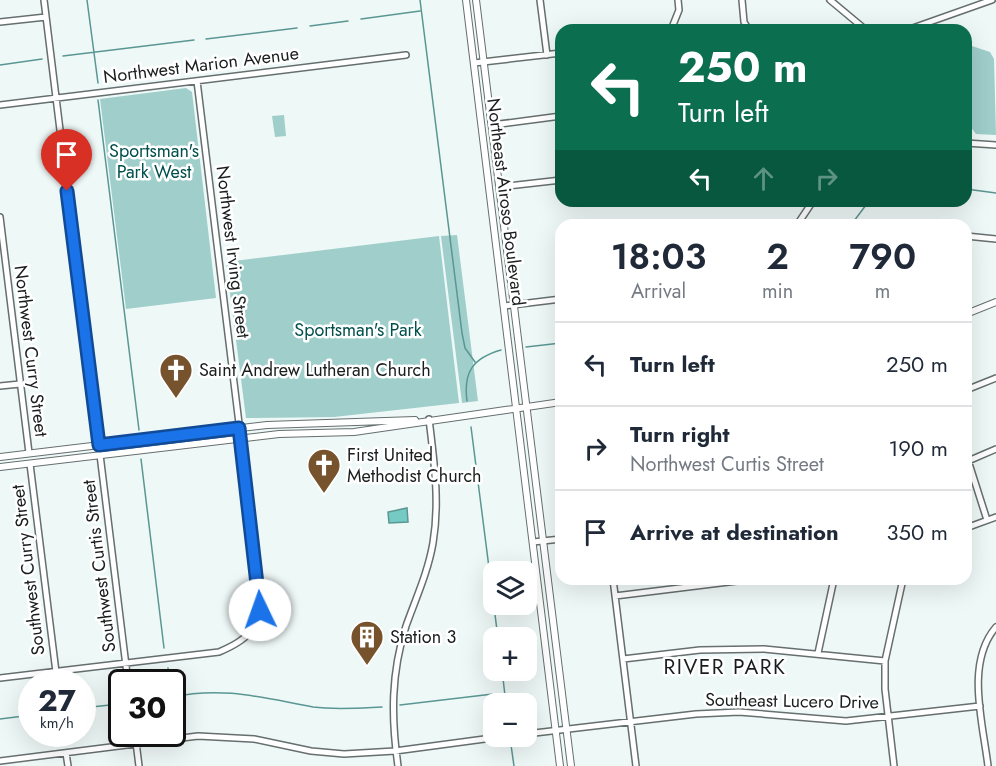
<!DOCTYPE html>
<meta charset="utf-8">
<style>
:root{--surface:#fff;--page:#f2f2f3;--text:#1f2937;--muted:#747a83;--line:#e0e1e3}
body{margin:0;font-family:Jost,sans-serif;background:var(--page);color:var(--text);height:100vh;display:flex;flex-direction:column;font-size:22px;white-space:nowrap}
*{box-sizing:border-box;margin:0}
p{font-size:20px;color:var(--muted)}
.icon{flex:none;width:33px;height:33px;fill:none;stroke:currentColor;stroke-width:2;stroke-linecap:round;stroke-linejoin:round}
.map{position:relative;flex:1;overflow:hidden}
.panel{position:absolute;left:555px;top:219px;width:417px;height:366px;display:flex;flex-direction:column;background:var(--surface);border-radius:18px;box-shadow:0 6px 24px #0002}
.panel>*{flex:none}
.guide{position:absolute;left:555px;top:24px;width:417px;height:183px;border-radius:18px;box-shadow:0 6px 24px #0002;background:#0b6e4f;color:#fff;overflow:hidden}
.buttons{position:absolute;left:483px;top:561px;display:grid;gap:12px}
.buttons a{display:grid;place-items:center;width:54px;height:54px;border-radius:12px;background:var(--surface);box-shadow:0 6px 24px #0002;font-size:30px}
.speed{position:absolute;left:18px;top:669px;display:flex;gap:12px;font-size:30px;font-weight:700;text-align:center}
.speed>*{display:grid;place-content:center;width:78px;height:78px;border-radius:50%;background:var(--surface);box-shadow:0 6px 24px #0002;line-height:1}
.speed small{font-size:15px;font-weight:400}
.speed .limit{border:3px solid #111;border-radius:9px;background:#fff;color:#111}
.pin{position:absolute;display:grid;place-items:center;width:51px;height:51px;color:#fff;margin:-62px -26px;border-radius:50% 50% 50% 0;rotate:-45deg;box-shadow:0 0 6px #0007}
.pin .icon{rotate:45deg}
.me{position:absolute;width:66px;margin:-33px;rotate:357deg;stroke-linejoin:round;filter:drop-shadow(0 0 4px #0008)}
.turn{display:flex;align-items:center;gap:21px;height:126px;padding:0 24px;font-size:27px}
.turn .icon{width:78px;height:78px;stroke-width:2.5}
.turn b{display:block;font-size:42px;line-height:51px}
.lanes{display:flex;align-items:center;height:57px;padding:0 24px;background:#0003;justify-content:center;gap:30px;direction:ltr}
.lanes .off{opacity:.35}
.eta{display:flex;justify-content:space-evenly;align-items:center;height:102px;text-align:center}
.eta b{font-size:36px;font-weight:600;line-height:42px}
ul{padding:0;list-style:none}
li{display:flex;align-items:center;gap:18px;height:84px;padding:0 24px;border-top:2px solid var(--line)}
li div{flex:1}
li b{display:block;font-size:22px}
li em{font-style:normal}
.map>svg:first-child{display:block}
</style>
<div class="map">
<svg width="996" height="766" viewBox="0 0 996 766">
<rect width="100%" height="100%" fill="#eef8f7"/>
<path fill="#9fcecb" d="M972,46L990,52L994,59L996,135L976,134L966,121V47Z
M186,88L192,92L216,298L126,309L100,99Z
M284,115L286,136L275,137L272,116Z
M457,235L478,401L462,403L441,236Z
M439,236L459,403L334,417L246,418L226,262Z"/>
<path fill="#76cac4" stroke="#5a9692" stroke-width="1.5" d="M407,508L408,522L389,523L388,512Z"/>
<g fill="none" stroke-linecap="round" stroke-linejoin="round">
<path stroke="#5a9692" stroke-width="1.5" d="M87,0L98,83
M420,0L462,333L465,348L475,362
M361,19L420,11
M310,26L348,21
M206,39L297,28
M63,56L194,40
M0,65L42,59
M98,100L139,430
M966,189L996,193
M851,225L869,201
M526,347L561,343
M467,401C463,372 473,358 501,350
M471,427L498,638
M141,459L164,648
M168,668L170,682
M502,670L506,704
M172,697C224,686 263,698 313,707C336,710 360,708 382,707
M400,705L493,694
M82,708L110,705
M0,719L32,715
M511,745L514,766"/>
<defs>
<path id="minor" d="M44,0L128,682
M540,0L547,55
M742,0L744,22L749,30
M830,0L866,30
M0,22L46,17
M671,30L679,10L678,0
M907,30L992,0
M474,63L561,53
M0,105L406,55
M492,125L561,116
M966,143L996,145
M500,187L561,180
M0,217L29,453
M797,225L813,201
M966,236L996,239
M504,306L561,299
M0,386L20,384
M966,390L996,378
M966,454L987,520
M968,461L996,449
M30,464L56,672
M966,528L996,517
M533,542L561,539
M613,579L636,766
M615,596L753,579
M818,653L834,579
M623,659L700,650L764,649L885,661
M0,678L219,652C270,631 261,610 256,562L197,81
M135,734L139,766
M526,734L696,714L739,712L846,721L980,706
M66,753L68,766
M0,761L198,736L254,739L311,751L344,754L395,751L507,736
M398,766C391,717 391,673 406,626C416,598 428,572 433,543C440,501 434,461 429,419
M894,766L885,689V661L903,579
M988,766C983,723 965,663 996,627"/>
<path id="major" d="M466,0L560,766
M476,0L571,766
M966,314L996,302
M0,457L267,425L415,420
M0,467L279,434L354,432L561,402"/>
</defs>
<use href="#minor" stroke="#666e6e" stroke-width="8"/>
<use href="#major" stroke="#666e6e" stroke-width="8"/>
<use href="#minor" stroke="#fff" stroke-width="5"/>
<use href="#major" stroke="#fff" stroke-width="6"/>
</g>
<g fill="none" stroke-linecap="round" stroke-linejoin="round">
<defs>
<path id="route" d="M67,191L99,445L239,428L260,610"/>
</defs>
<use href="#route" stroke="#114b97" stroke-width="15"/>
<use href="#route" stroke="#1a73e8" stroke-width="10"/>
</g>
<defs>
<symbol id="church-pin" viewBox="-11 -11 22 30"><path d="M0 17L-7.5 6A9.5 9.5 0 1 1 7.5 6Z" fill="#77532d" stroke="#fff"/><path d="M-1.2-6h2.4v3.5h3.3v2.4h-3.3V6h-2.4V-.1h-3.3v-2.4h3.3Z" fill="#fff"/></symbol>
<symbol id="building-pin" viewBox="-11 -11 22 30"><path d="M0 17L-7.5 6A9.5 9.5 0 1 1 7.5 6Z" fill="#77532d" stroke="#fff"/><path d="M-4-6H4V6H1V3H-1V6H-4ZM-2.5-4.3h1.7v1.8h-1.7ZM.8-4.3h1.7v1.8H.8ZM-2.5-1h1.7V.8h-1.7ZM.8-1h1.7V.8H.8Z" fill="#fff"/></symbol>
</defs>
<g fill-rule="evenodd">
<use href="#church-pin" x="157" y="351" width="38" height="52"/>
<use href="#church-pin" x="305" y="446" width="38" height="52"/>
<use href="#building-pin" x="348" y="618" width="38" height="52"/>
</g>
<g text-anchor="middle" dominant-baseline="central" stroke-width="5" stroke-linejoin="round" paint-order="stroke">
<g font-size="18" fill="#1a1d1d" stroke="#fff">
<text transform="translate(201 65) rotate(-7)">Northwest Marion Avenue</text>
<text transform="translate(506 202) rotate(83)">Northeast Airoso Boulevard</text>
<text transform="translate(233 252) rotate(83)">Northwest Irving Street</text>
<text transform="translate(31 351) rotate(83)">Northwest Curry Street</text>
<text transform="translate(99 566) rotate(-97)">Southwest Curtis Street</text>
<text transform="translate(28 570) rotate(-97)">Southwest Curry Street</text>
<text transform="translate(792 701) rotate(1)">Southeast Lucero Drive</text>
</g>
<g font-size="18" fill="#004f4c" stroke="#fff">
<text x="154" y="151">Sportsman's<tspan x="154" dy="21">Park West</tspan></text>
<text x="358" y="330">Sportsman's Park</text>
</g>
<g font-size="18" fill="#1a1d1d" stroke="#fff" text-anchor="start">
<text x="199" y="370">Saint Andrew Lutheran Church</text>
<text x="347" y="455">First United<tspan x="347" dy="21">Methodist Church</tspan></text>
<text x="390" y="637">Station 3</text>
</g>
<g font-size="21" letter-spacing="1.5" fill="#1a1d1d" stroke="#fff">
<text x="725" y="667">RIVER PARK</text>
</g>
</g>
</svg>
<div class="buttons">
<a><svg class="icon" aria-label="layers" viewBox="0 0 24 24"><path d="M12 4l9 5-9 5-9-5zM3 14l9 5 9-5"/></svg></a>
<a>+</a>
<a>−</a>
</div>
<div class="speed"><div>27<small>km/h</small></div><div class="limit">30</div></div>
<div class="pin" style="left:67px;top:191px;background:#d93025"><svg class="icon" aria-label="arrive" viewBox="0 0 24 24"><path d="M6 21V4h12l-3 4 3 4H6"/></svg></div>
<svg class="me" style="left:260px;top:610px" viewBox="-20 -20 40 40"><circle r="19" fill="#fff"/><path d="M0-13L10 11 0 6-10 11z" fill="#1a73e8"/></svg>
<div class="guide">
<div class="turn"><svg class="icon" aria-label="left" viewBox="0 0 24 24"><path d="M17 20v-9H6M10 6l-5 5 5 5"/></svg><div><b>250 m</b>Turn left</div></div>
<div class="lanes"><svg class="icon" aria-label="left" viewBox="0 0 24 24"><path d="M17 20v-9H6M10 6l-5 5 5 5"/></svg><svg class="icon off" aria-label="ahead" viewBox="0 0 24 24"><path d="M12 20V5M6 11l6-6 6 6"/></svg><svg class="icon off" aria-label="right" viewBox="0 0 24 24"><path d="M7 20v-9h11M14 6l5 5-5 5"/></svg></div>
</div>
<section class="panel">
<div class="eta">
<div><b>18:03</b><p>Arrival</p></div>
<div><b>2</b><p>min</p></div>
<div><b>790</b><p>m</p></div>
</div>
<ul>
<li><svg class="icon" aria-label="left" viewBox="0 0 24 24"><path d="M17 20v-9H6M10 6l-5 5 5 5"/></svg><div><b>Turn left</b></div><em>250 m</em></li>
<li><svg class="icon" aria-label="right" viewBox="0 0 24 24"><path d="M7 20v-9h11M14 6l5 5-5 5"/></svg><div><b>Turn right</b><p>Northwest Curtis Street</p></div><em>190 m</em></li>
<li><svg class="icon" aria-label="arrive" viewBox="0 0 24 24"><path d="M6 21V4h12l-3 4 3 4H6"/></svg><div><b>Arrive at destination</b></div><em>350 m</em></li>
</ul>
</section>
</div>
